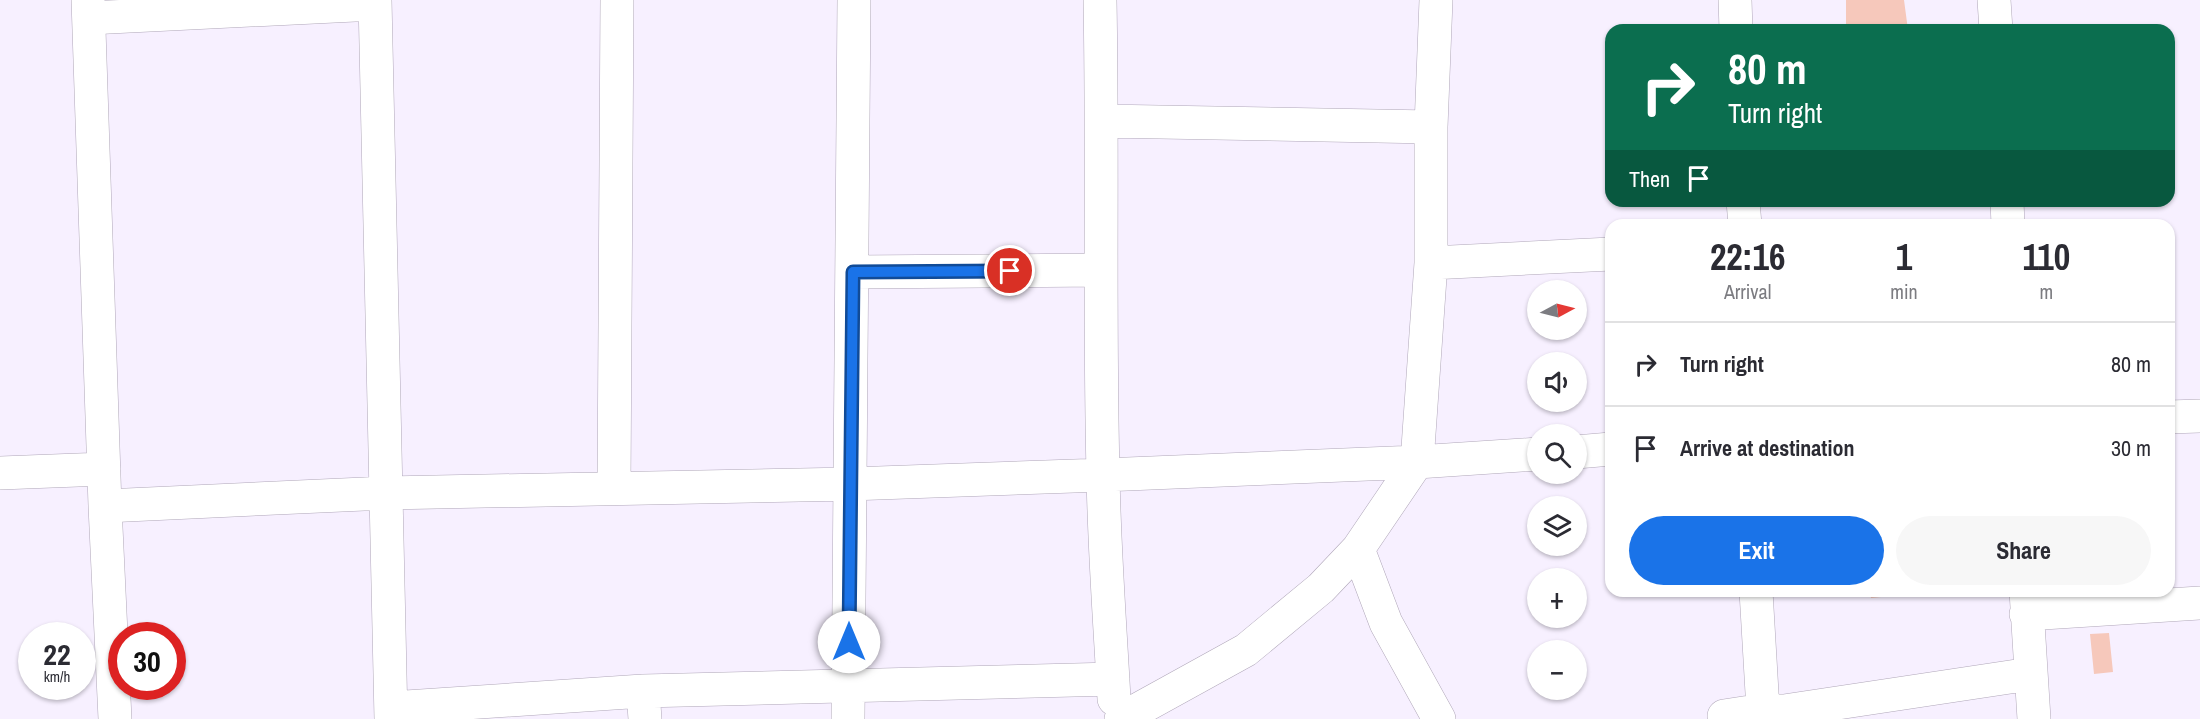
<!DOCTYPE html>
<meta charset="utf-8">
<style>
:root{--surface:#fff;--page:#f7f7f7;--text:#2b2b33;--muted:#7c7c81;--line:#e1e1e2;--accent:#1a73e8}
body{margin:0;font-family:"Archivo Narrow",sans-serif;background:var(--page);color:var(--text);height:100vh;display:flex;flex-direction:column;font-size:22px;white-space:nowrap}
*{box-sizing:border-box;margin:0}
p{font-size:20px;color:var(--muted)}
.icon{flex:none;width:33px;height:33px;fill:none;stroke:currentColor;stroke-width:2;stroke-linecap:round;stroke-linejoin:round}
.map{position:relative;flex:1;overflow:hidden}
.drawer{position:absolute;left:1605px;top:219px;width:570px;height:378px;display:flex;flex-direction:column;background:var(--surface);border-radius:18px;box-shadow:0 2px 4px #0004}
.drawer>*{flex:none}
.guide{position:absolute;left:1605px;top:24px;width:570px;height:183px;border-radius:18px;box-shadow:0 2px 4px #0004;background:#0b6e4f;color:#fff;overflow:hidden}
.needle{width:39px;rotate:83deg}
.fabs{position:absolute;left:1527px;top:280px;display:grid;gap:12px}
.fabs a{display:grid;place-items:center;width:60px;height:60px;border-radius:50%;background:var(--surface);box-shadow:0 2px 4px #0004;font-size:30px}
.speed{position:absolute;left:18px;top:622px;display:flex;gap:12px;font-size:30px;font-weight:700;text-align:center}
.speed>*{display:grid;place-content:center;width:78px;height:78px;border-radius:50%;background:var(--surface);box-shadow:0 2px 4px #0004;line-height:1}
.speed small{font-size:15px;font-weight:400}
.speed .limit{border:9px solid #d22;background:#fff;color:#111}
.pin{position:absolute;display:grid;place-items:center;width:51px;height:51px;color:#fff;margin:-26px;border:3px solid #fff;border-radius:50%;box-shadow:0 2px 6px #0007}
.me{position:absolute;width:66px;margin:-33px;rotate:0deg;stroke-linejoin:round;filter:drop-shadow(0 0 4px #0008)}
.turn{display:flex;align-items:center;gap:21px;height:126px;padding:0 24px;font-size:27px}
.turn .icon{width:78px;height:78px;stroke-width:2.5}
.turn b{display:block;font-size:42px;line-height:51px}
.then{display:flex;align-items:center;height:57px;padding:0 24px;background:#0003;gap:12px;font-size:22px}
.eta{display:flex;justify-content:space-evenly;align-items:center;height:102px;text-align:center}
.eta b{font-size:36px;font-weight:700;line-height:42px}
.primary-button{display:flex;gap:12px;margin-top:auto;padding:12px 24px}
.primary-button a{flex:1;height:69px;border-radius:36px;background:var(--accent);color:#fff;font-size:24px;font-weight:700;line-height:69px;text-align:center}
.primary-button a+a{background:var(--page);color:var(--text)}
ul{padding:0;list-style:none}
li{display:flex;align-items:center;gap:18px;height:84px;padding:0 24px;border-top:2px solid var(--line)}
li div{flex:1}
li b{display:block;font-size:22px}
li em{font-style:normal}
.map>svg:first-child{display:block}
</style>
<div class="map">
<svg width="2200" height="719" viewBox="0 0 2200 719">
<rect width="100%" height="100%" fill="#f7f0ff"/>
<path fill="#f6c8bb" d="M1846,0H1904L1908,30H1846Z
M1870,591H1891V596L1871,598Z
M2109,633L2113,672L2094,674L2090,634Z"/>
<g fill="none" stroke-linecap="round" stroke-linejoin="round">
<defs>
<path id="minor" d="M88,0L105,506L115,719
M375,0L391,719
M1100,0C1103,157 1099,315 1103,472C1104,548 1110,624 1114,699
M1735,0L1736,30
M1994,0L1996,30
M89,18L375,4
M1103,121L1431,127
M1743,201L1745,225
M2007,201L2008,225
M1431,263L1611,254
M853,272L1100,270
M2169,417L2200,416
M1576,452L1611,449
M0,473L104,469
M614,487L617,0
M105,506L386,493L850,484L1103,475L1417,462L1538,454
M1358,549L1386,623L1439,719
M1756,591L1763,710
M2026,591L2034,719
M2026,614L2200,603
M643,691L645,719
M391,708L643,691L1113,679
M1724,716L1763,710L1784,711L2030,674
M848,719L854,0
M1121,719L1246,650L1321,588L1358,549L1417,462L1431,263V127L1436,0"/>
</defs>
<use href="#minor" stroke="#b0a7b9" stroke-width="34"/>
<use href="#minor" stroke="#fff" stroke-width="33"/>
</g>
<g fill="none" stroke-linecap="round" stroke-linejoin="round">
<defs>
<path id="route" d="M849,642L853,272L1010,271"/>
</defs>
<use href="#route" stroke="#114b97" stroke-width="15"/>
<use href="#route" stroke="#1a73e8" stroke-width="10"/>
</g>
</svg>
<div class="fabs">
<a><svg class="needle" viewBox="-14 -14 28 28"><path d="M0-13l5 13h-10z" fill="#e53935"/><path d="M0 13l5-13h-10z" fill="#7c7c81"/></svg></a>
<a><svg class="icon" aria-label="sound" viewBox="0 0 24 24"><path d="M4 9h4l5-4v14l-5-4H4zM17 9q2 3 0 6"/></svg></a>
<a><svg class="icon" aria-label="search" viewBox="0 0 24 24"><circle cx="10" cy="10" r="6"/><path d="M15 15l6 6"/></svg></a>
<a><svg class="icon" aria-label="layers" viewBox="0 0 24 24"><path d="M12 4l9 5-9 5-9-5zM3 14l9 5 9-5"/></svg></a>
<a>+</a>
<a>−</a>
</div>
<div class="speed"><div>22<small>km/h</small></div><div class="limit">30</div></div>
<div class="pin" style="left:1010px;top:271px;background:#d93025"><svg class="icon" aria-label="arrive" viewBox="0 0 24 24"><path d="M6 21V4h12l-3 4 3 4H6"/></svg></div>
<svg class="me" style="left:849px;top:642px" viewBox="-20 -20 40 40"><circle r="19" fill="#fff"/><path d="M0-13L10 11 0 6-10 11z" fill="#1a73e8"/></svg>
<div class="guide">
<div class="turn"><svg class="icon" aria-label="right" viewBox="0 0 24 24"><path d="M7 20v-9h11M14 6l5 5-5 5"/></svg><div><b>80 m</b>Turn right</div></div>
<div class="then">Then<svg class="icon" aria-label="arrive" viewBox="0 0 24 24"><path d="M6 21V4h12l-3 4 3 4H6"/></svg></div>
</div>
<section class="drawer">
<div class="eta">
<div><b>22:16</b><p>Arrival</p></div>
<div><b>1</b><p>min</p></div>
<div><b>110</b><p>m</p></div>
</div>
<ul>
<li><svg class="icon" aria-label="right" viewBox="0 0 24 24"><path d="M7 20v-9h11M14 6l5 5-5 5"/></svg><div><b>Turn right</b></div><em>80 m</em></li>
<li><svg class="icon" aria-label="arrive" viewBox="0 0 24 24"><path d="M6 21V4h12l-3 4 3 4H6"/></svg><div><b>Arrive at destination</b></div><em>30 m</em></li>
</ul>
<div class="primary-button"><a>Exit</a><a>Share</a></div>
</section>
</div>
